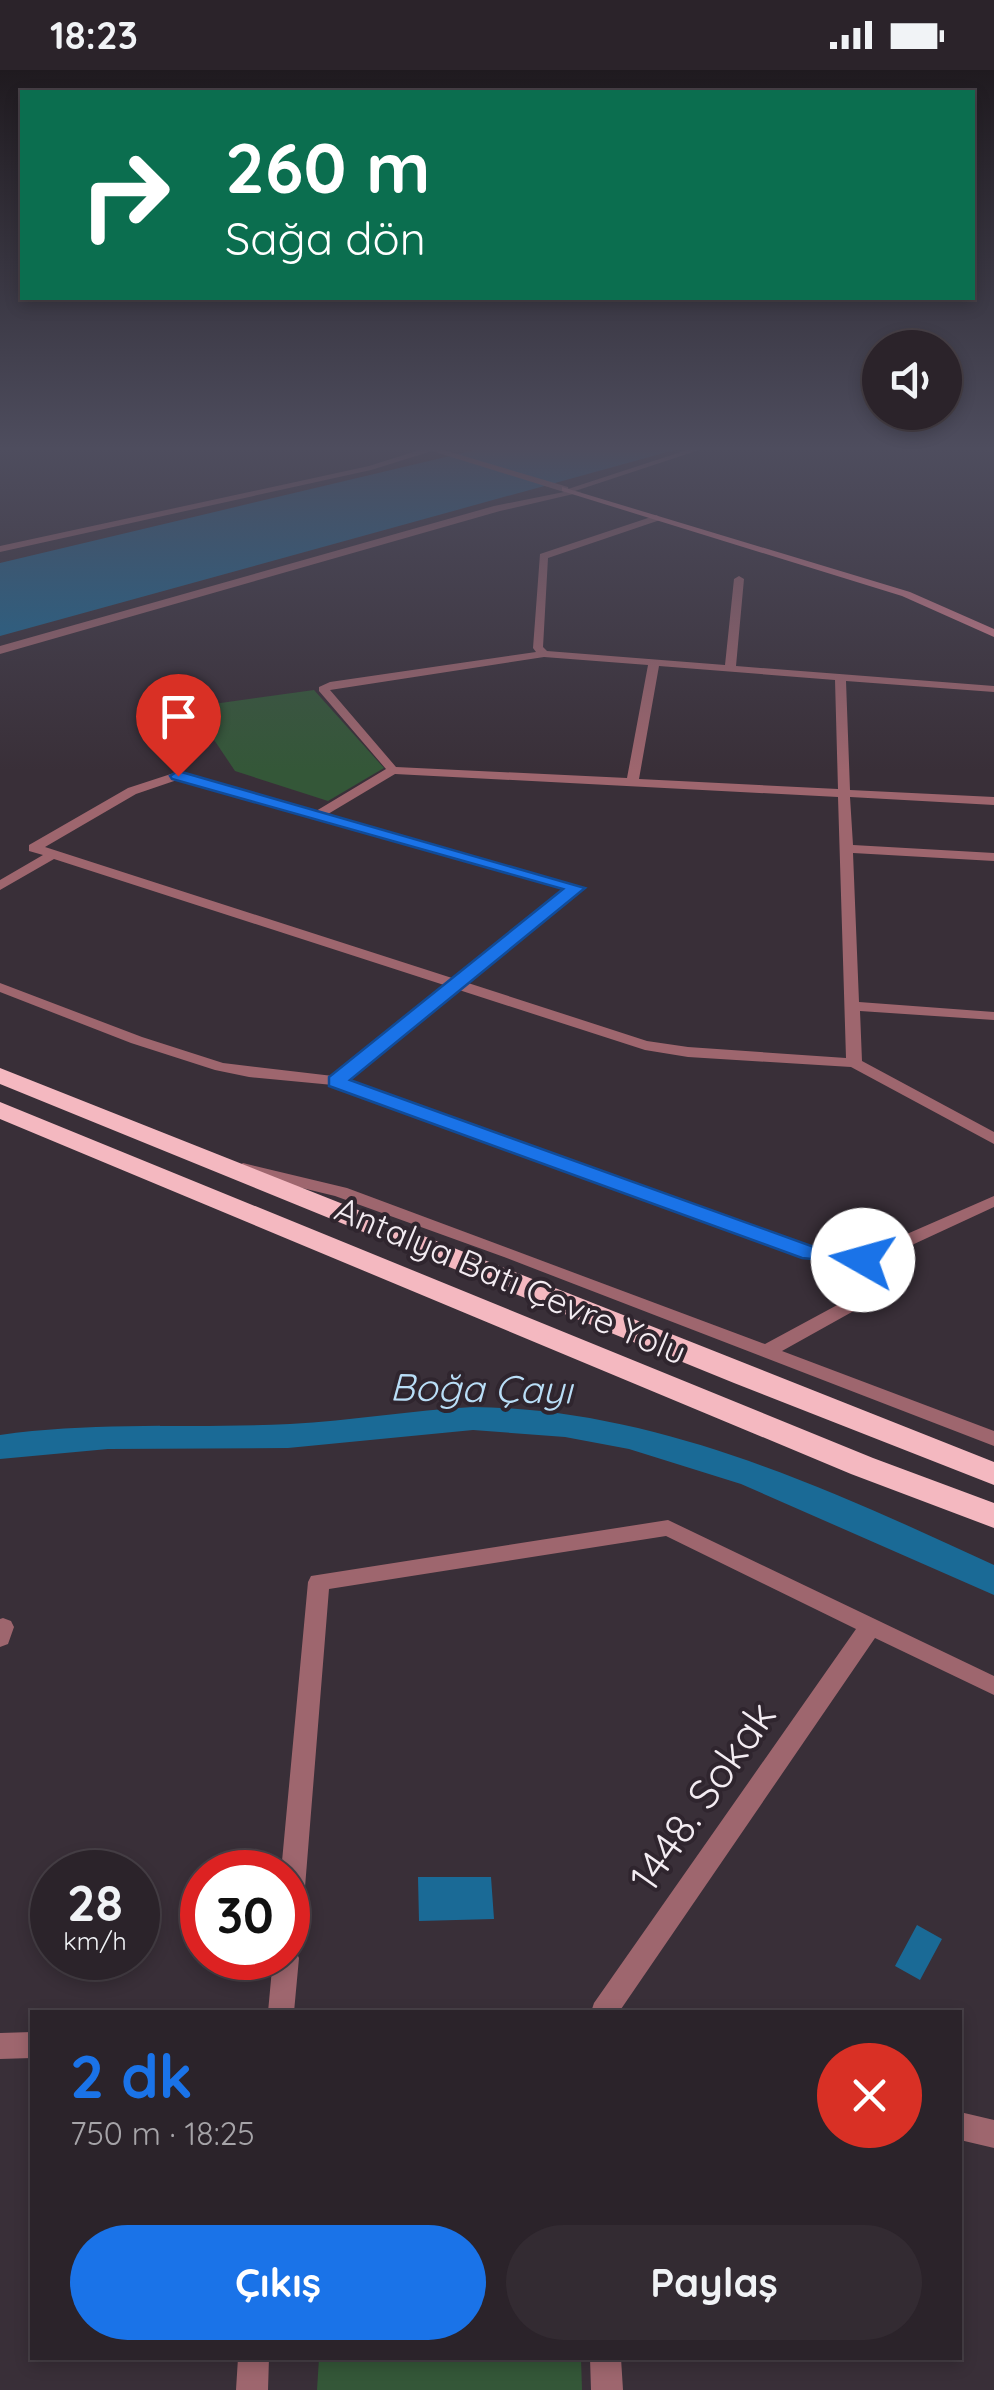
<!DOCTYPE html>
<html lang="tr">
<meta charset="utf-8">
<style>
:root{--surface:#2b232a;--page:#332b32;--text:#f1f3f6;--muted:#a6a4a8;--line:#474047;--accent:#1a73e8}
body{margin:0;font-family:Quicksand,sans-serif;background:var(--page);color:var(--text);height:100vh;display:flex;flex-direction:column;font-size:38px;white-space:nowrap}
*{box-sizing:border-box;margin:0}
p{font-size:32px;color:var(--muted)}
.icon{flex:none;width:55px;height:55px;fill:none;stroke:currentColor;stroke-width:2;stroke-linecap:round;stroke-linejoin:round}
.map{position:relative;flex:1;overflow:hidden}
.details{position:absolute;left:30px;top:1940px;width:932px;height:350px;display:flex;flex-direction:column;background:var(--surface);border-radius:0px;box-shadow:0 5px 15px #0003,0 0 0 2px var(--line)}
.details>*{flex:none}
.top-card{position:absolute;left:20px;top:20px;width:955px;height:210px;border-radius:0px;box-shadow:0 5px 15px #0003,0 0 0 2px var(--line);background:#0b6e4f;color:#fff;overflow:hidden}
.tools{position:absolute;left:862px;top:260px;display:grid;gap:20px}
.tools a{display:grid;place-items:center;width:100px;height:100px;border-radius:50%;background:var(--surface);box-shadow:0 5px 15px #0003,0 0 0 2px var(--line);font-size:50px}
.speed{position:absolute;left:30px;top:1780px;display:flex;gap:20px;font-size:50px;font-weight:700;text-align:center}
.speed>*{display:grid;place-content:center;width:130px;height:130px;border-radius:50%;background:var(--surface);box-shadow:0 5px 15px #0003,0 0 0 2px var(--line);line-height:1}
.speed small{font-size:25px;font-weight:400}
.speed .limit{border:15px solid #d22;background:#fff;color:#111}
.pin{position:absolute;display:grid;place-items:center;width:85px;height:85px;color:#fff;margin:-102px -42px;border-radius:50% 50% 50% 0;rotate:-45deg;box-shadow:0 0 10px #0007}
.pin .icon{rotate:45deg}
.me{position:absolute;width:110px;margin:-55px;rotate:277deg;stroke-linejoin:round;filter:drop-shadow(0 0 8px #0008)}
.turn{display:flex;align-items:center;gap:35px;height:210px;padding:0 40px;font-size:45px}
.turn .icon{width:130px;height:130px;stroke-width:2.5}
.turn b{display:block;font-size:70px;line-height:85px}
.round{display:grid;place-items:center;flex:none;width:105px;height:105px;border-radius:52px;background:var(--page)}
.overview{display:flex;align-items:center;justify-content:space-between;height:170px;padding:0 40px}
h1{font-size:60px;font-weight:700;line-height:75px;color:var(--accent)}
.cta{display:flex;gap:20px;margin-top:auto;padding:20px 40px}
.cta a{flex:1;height:115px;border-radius:60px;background:var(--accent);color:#fff;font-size:40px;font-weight:700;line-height:115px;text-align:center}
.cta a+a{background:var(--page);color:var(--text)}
.status{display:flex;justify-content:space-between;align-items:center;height:70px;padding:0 50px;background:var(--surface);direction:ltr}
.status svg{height:28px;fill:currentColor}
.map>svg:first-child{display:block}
</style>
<div class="status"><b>18:23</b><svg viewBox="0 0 49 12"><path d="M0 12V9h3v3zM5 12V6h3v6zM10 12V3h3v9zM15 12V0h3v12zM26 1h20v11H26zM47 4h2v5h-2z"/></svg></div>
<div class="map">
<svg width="994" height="2320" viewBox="0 0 994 2320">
<rect width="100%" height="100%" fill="#392f38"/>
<path fill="#345738" d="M314,620L384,698L328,731L235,701L192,637Z
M319,2288H581L582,2320H317Z"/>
<path fill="#1a6a96" d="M492,376H689L0,566V493Z
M418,1807H491L494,1849L419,1851Z
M917,1855L942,1869L920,1910L895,1896Z"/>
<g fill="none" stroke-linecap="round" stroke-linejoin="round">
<path fill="#1a6a96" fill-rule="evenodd" d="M473,1337C658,1339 829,1419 994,1495V1525L741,1414L629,1379L565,1367L473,1360L288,1378L108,1379L0,1389V1365C97,1351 193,1359 290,1354C351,1351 412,1340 473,1337Z"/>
<path fill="#9e666e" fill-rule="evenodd" d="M699,376H711L572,422L565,420Z
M429,377L432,381L371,400L0,482V476L369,396Z
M657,445L660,450L548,488L543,577L547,581L725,595L734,509L739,506L744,509L736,596L994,616V622L846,611L850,720L994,727V735L850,727L853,775L994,783V791L853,783L859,932L994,942V950L860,941L862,991L994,1062V1074L851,997L688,987L645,980L456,919L347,1010L812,1179L861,1184L994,1126V1137L886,1187L889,1207L877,1228L782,1281L994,1361V1376L504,1187L335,1126L237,1102L235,1098L243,1093L347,1118L765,1274L865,1220L871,1207L870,1193L863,1195L804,1188L333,1015L249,1007L215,1000L131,973L0,922V913L142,967L223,993L333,1006L444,915L54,789L0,820V810L43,785L29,781V775L128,718L177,702L316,741L386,699L319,621V617L330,612L536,582L533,578L540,484ZM544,587L648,595L627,708L396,697L330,620ZM659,596L835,610L838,719L639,709ZM395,704L838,727L846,988L688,977L647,971L465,912L583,818L328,744ZM177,710L566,819L452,908L45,777L136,724Z
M668,1450L994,1606V1625L875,1568L619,1942H591L594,1933L856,1559L666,1466L329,1519L301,1867L297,1875L291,1878L295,1880L299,1888L294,1942H268L273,1888H288V1802H281L308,1512L311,1506Z
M3,1548L11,1551L14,1557L8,1574L0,1577V1549Z
M32,1962V1988L0,1989V1963Z
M960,2042L994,2050V2078L960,2070Z
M238,2288H269L268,2320H236Z
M590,2288H621L623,2320H591Z"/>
<path fill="#9e666e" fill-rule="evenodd" d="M416,376H430L568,417L569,421L582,422L500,441L0,584V576L494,436L564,422Z"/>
<path fill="#da828f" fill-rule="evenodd" d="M562,417L910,522L994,559V567L902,526L562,421Z"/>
<path fill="#f4b8c0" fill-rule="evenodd" d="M0,998L994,1392V1415L734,1313L0,1014Z
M0,1032L873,1388L994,1433V1458L851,1404L0,1049Z"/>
</g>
<linearGradient id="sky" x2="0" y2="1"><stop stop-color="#1f1a1f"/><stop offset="0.54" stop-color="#4e4d5e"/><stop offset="1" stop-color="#4e4d5e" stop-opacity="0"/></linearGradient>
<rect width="994" height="701" fill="url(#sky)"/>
<path fill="#1a73e8" stroke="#114b97" stroke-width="2.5" d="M178,701L585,818L350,1010L814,1177L871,1185L874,1190L871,1195L802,1188L329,1016V1007L563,819L172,709L170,706Z"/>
<g text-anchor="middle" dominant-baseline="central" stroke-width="8" stroke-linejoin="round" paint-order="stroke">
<g font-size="35" fill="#f3ecf2" stroke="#2f252e">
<text transform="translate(511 1210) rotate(23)">Antalya Batı Çevre Yolu</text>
</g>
<g font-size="38" font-style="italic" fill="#b9def7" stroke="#2f252e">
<text transform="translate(481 1318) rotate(1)">Boğa Çayı</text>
</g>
<g font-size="42" fill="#f3ecf2" stroke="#2f252e">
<text transform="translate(702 1726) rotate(-55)">1448. Sokak</text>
</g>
</g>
</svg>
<div class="tools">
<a><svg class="icon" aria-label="sound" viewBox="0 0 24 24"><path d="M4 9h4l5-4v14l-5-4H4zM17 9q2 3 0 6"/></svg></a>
</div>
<div class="speed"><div>28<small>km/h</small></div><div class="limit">30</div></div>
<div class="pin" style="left:178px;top:706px;background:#d93025"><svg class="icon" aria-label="arrive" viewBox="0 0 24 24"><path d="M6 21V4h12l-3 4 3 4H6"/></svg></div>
<svg class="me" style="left:863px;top:1190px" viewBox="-20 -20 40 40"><circle r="19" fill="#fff"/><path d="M0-13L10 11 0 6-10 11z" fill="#1a73e8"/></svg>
<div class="top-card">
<div class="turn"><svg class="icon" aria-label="right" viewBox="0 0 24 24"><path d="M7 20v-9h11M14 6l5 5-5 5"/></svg><div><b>260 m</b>Sağa dön</div></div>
</div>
<section class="details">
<div class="overview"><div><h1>2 dk</h1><p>750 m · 18:25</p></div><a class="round" style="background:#d93025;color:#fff"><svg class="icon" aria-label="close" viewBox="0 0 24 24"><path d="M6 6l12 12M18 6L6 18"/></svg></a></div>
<div class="cta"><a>Çıkış</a><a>Paylaş</a></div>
</section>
</div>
